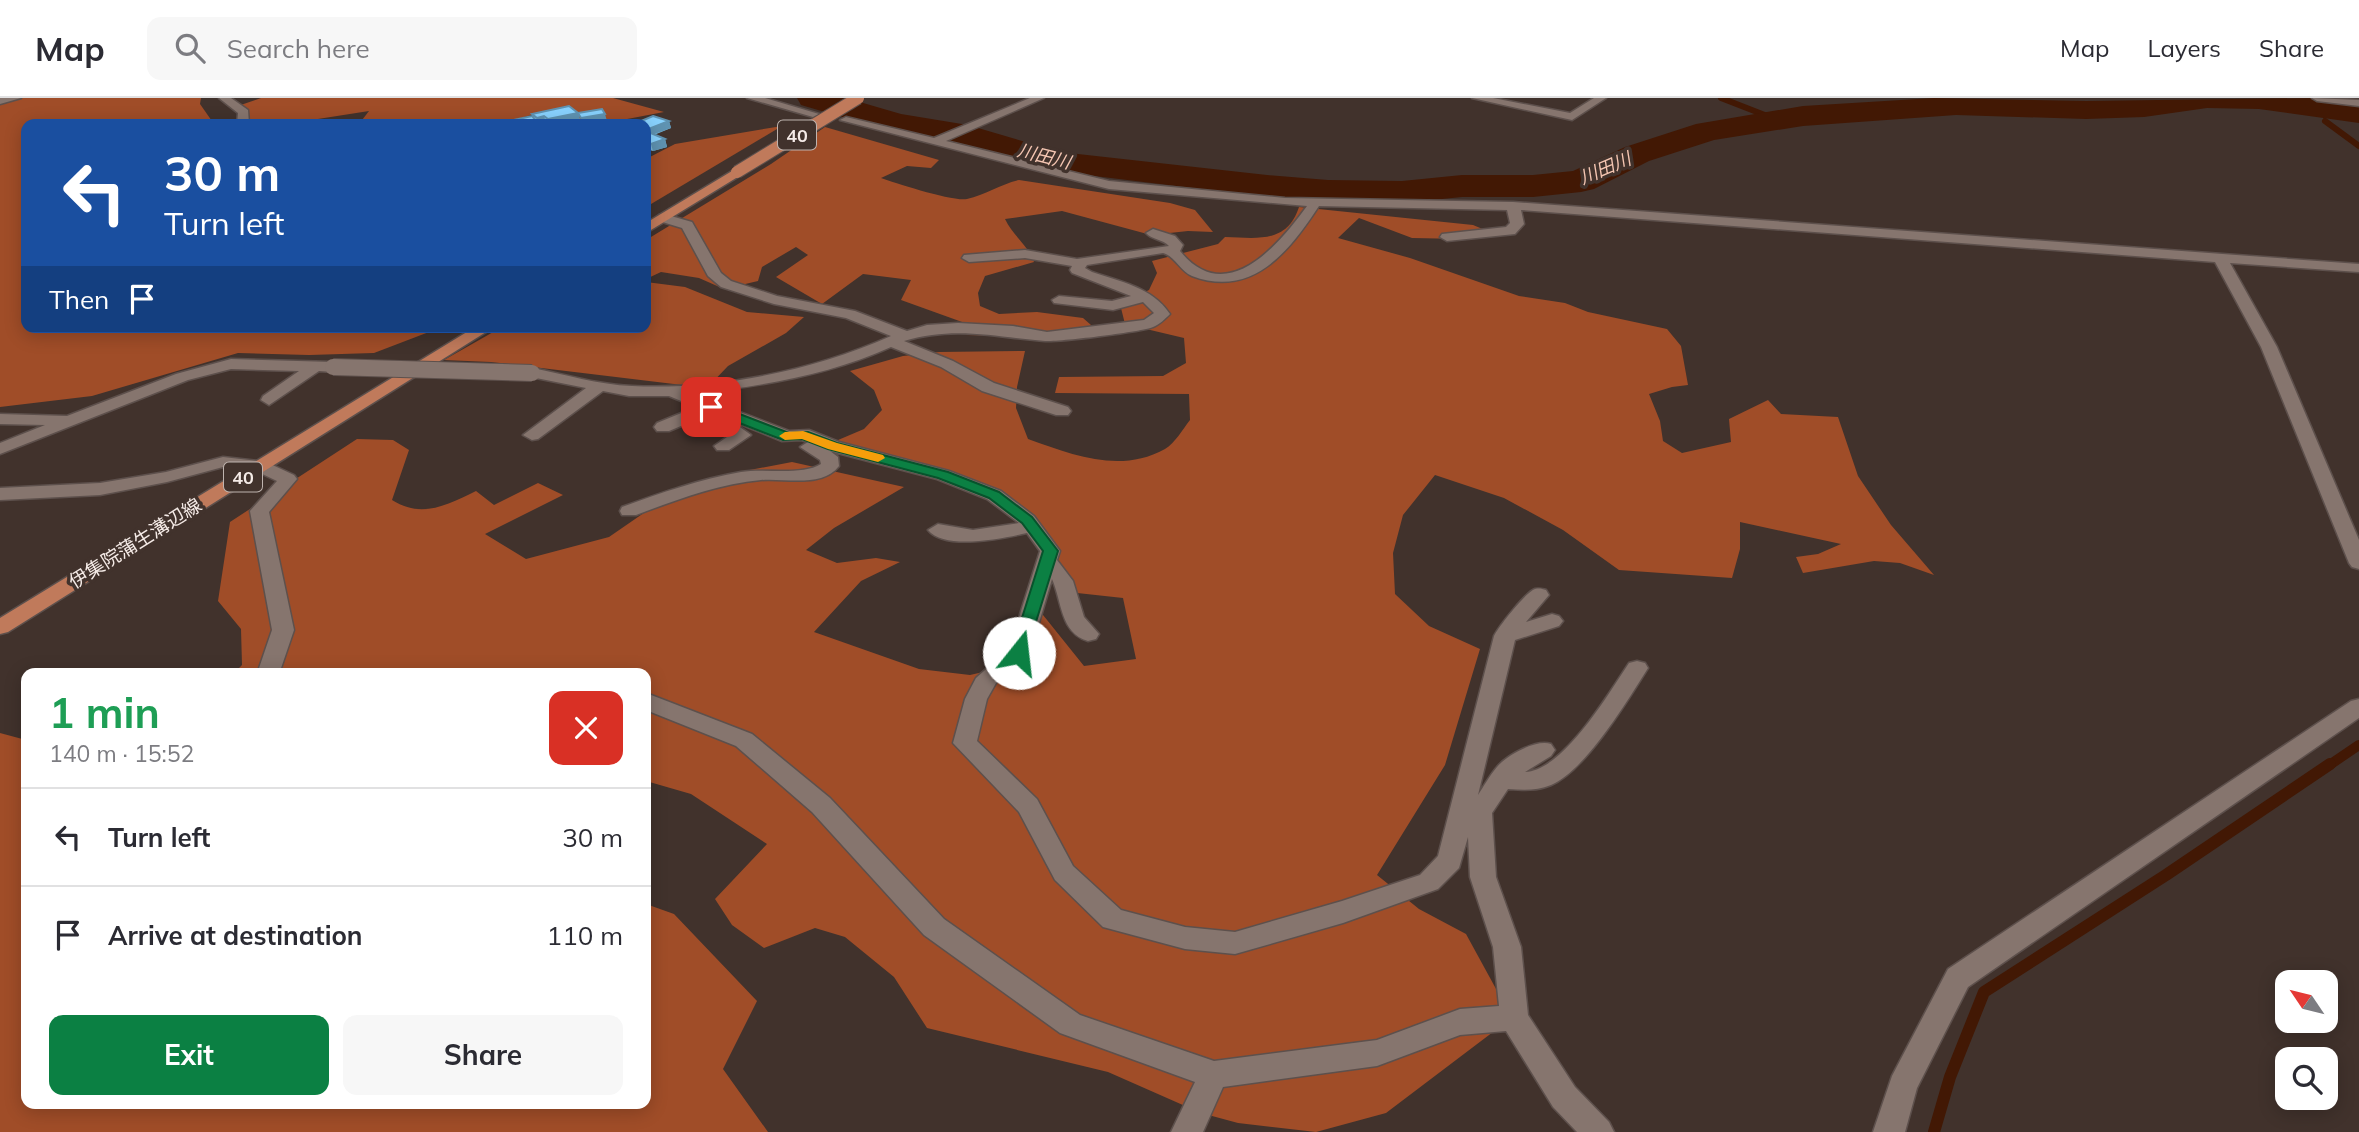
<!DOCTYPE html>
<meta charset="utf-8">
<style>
:root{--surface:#fff;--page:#f7f7f7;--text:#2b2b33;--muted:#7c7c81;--line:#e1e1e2;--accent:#0b8043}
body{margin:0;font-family:Mulish,"Noto Sans JP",sans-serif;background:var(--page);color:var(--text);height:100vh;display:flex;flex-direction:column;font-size:26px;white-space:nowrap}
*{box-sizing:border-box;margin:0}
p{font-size:23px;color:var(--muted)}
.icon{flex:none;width:38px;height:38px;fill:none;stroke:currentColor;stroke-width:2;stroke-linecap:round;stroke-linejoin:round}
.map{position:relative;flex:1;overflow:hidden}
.panel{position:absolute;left:21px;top:570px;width:630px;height:441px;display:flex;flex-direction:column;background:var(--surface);border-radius:14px;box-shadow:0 4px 18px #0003}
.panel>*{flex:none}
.banner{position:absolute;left:21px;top:21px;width:630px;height:214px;border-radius:14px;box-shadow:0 4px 18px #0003;background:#1a4fa0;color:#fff;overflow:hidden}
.needle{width:46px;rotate:305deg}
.fabs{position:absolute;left:2275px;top:872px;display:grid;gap:14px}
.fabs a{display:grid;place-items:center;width:63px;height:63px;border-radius:14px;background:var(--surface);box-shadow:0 4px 18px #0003;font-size:35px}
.pin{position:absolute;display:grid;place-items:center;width:60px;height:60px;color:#fff;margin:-30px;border-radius:14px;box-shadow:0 4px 10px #0006}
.me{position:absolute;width:77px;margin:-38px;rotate:16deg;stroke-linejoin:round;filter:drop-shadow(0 0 5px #0008)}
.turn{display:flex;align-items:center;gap:24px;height:147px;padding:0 28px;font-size:32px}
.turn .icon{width:91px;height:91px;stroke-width:2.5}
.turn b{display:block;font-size:49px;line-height:60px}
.then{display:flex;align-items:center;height:66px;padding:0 28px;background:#0003;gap:14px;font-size:26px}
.round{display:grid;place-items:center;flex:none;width:74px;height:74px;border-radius:14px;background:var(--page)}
.summary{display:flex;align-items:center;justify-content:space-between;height:119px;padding:0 28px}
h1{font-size:42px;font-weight:700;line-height:52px;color:#1e9e55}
.action{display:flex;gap:14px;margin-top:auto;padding:14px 28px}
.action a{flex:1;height:80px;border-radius:14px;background:var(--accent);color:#fff;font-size:28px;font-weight:700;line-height:80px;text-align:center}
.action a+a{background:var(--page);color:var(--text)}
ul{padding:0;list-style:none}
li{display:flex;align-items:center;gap:21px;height:98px;padding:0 28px;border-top:2px solid var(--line)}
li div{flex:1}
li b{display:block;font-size:26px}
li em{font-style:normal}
header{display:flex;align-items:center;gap:42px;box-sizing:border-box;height:98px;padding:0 35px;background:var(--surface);border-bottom:2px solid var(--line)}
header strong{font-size:33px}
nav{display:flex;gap:38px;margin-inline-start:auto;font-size:24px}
.search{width:490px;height:63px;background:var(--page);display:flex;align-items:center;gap:18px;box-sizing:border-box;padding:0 24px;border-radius:14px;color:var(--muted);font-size:26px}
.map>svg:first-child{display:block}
</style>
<header>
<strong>Map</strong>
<div class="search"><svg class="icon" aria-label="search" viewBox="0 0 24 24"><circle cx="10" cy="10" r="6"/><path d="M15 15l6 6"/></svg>Search here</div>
<nav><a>Map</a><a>Layers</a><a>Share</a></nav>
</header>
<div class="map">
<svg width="2359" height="1034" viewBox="0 0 2359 1034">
<rect width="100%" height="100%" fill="#41322c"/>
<path fill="#a04d28" d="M0,0H201L200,6L214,26H26V229H442L374,255L309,257L238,255L92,298L0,309Z
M261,0H613L664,14L601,26H579L542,14L499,26H359L369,13L286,26H241L235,9Z
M782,28L646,109V61L675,46Z
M825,29L939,62L931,70L907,68L881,80C895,85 954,104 967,101C985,97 1001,86 1019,82L1170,105L1195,112L1213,134L1188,133L1151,137L1062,113L1005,121C1013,138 1028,147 1034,164L985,178L978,195L980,208L999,216L1037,214L1083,220L1099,234L1016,238L966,237L976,229L901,202L911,182L863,176L822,206L776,179L808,157L796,149L762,169L758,183L724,191L699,180L661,174L646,181V142L771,66Z
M1299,109L1473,127L1497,137L1463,141L1412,140L1359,120L1338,140L1410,160L1519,198L1565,205L1588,214L1667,231L1681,248L1688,287L1672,289L1649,296L1660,323L1663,343L1682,355L1731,344L1729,321L1768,302L1781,316L1838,319L1858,378L1891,427L1934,477L1900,465L1874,463L1803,475L1796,459L1818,456L1841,446L1740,424V451L1732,480L1619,472L1563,432L1504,400L1435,377L1403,417L1393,455L1395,496L1429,528L1480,551L1445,667L1377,777L1419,811L1466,836L1501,900L1493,934L1386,1015L1316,1034L1238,1025L1201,1015L1108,974L927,930L894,879L845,839L815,830L764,850L732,827L715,801L767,746L691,696L646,683V576H233L242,567L241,531L218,503L230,424L357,341L393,342L409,352L392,402C422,421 447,407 476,393L494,407L538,385L563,397L485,436L526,461L609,439L667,399L734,375L792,364L904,389L834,430L806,452L837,465L876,460L900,464L861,483L814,534L919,571L970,577L1005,569L1039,512L1084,568L1136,561L1123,500L1059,493L1058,470L1024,428L955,377L831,345L864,331L882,312L874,292L850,273L903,258L939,254L1025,253L1017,289L1016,310L1028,341C1073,357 1120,376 1165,351C1175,345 1183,331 1190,322L1189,296L1055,295L1059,279L1163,278L1186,265L1184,240L1125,226L1120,206L1149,192L1157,175L1152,163L1218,146L1225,139C1257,140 1287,146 1299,109Z
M646,184L685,189L747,214L804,219L786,235L728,268L707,290L491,264L444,262L502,229H646Z
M0,635L26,642V1006H646V806L674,816L757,903L723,971L768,1034H0Z"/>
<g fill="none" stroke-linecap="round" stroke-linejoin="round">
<path stroke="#421804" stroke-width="6" d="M1721,0L1775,21
M2325,23L2359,48"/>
<path stroke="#421804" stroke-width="10" d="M2328,668L2359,647"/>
<path stroke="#421804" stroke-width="12" d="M1934,1034L1950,979L1984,894L2166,777L2330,666"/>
<path fill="#421804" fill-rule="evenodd" d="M797,0H846L901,16L968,27L1029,45L1078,56L1267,77L1328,82L1402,83L1462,77H1533L1573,73L1625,49L1696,26L1803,8L1934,0L2086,3L2316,0L2359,5V25L2259,11L2207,10L2144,19L2086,21L1956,17L1803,28L1714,42L1649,63L1594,91L1581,94L1533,99H1462L1402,105L1328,104L1267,99L1078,76L1010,61L962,46L886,32L801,7Z"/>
<defs>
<path id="minor" d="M0,0H21L0,6Z
M219,0H231L248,12L249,26H237L238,15Z
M747,0H765L819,16L813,19Z
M1030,0H1044L946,43L1109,83L1285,100L1513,104L2359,166V174L2230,165L2277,249L2359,442V471L2352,469L2349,465L2261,249L2215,164L1521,112L1524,126L1515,136L1447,143L1440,139L1442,136L1506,129L1510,125L1507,112L1319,108C1290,152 1253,201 1192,178C1180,173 1175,158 1163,155L1087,167L1085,170L1092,174C1121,184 1152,189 1170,216C1165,221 1159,227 1153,229C1142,234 1057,244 1045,243C994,239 955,228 904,243L953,263L994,285L1068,309L1071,313L1068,317H1056L982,293L941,269L891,249C830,277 760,288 693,296L789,333L809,332L839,344L949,373L1001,393L1034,418L1060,453L1057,462L1073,483L1084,519L1099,536L1096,541L1088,543C1060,535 1062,503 1052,481L1030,555L996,585L987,601L977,643L1037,701L1073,768L1121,812L1185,829L1235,834L1342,803L1420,777L1438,758L1494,538C1499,528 1526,494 1535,491C1540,490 1542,491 1546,492L1549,497L1526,524L1552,516L1559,518L1563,523L1559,528L1515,542L1478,697C1484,688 1490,677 1497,669C1507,657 1536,641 1551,646L1555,652L1551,658L1525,674C1563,673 1609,595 1629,565L1637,563L1645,565L1648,570C1628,602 1585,673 1551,687C1537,693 1523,692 1508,691L1492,715L1496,779L1521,849L1528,917L1575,989L1609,1024L1614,1034H1577L1553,1009L1506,933L1460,937L1377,968L1223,989L1203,1034H1171L1195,984L1060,935L924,837L812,714L736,648L646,612V595L752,636L830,700L944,821L1080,917L1214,963L1377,942L1460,911L1499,908L1493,849L1470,779L1468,739L1459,770L1438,791L1343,825L1235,856L1185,851L1103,829L1055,782L1019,714L953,645L965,601L976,580L1009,551L1040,453L1027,435C1004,440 945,453 928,432L938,426L973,432L1019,425L987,401L937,381L830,353L838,359L839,368C822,390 786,380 761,382C718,386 676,402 636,417H622L620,413L622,409C661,395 700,381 741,374C764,370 802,378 821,366L820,362L800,349L808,344L801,342L782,343L730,322L751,337L729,352H717L714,348L730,337L710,323L719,318L712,315L669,333H657L654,329L657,325L696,309L669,298H629L603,293L538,341L532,342L523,337L586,290L526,278L524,275L526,272L532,270C564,276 599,287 632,288C718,292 812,273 891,238L846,220L774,206L721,189L708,178L682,130L659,123V117L664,116L692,124L721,175L731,183L777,198L855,213L907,233L927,227L958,225L1013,228L1047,234L1144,222L1154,215L1143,204L1113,212L1054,205L1052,202L1059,198L1112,203L1131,198L1072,175L1070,172L1072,168L1025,160L969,164L962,160L964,157L1025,152L1077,161L1169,148C1163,141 1152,142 1146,135L1153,131L1175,138L1183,147L1180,153C1226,210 1278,148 1307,108L1109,91L840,22L846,19L934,40Z
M1472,0H1493L1570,15L1594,0H1606L1572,22Z
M231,261L333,264L341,269L333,274L319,273L269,307L261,302L263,298L299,273L231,271L188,282L0,356V345L45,327L0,326V316L67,318L176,276Z
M223,359L266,364L294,377L297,381L269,414L294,532L279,576H257L272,532L250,413L277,383L256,373L223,369L167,384L100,397L0,402V390L100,385L166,374Z
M2359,601V620L1968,889L1917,990L1905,1034H1873L1892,978L1948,871L2351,603Z"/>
<path id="secondary" d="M2312,0L2359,2V8L2317,3Z"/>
<path id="primary" d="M737,70L743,74L741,77L646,135V125Z
M475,229H494L8,534L0,536V520Z"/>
</defs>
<use href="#minor" stroke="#5d504c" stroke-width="3"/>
<use href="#secondary" stroke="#5d504c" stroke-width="3"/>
<use href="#primary" stroke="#5d504c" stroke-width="3"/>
<use href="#minor" fill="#86756e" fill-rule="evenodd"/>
<use href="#secondary" fill="#86756e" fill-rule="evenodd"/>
<use href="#primary" fill="#c07a5b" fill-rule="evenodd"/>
<defs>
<path id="minor-bridge" d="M333,269L532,275"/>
<path id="primary-bridge" d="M737,74L858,0"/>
</defs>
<use href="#minor-bridge" stroke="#5d504c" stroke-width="18" stroke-linecap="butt"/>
<use href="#primary-bridge" stroke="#5d504c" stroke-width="14" stroke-linecap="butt"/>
<use href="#minor-bridge" stroke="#86756e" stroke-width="16"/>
<use href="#primary-bridge" stroke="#c07a5b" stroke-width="12"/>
</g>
<path fill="#75b5da" d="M578,15L580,22L561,26H538L537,25V26H515L514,22L533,20L532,16Z
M669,23L671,30L654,37L665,41L667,49L653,53L646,51V26Z"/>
<path fill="#5f93b2" d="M578,15L580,22L561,26H549L548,21Z
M605,16L607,23L583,26L581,20Z
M544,18L546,25L539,26L537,20Z
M536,23L537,26H521Z
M669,23L671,30L646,39V32Z
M665,41L667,49L653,53L651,46Z"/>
<path fill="#88d2fe" stroke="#5f93b2" stroke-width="2" d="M569,8L578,15L548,21L544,18L537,20L532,16Z
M602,11L605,16L581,20L578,15Z
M532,18L536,23L517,26L514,22Z
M653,18L669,23L646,32V26H634Z
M216,22L214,26H186L188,24Z
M646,33L665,41L651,46L646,44Z"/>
<path fill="#0b8043" stroke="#07532c" stroke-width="2" d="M711,305L789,335L808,334L837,345L948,374L999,394L1032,419L1058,453L1025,559H1013L1011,555L1043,453L1022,425L989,400L938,380L828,351L802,341L783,342L706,312V306Z"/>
<path fill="#f59e0b" d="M803,333L837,345L883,357L885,360L878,364L828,351L802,341L785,342L779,338L785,334Z"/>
<g text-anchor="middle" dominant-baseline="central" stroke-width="7" stroke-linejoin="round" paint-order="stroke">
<g fill="#41322c" stroke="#bfb4af" stroke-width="2">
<rect x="778" y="22.5" width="38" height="29" rx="5"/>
<rect x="224" y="364.5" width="38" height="29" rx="5"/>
</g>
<g font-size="18" font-weight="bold" fill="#f5ebe7">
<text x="797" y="37">40</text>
<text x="243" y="379">40</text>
</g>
<g font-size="18" font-style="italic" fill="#f5c6b2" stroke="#41322c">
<text transform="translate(1044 58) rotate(14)">川田川</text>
<text transform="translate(1605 70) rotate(-23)">川田川</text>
</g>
<g font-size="19" fill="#f5ebe7" stroke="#41322c">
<text transform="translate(135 445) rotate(-32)">伊集院蒲生溝辺線</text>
</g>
</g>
</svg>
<div class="fabs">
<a><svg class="needle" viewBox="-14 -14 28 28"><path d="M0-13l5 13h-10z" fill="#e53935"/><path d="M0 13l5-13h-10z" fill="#7c7c81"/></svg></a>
<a><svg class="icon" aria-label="search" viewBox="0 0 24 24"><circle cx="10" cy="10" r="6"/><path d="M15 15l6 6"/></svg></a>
</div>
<div class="pin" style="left:711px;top:309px;background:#d93025"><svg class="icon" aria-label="arrive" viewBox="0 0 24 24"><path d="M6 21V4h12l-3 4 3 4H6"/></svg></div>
<svg class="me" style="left:1019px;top:555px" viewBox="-20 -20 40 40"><circle r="19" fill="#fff"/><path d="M0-13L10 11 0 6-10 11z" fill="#0b8043"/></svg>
<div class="banner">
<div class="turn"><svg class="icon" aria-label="left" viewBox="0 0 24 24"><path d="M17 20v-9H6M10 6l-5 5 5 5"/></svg><div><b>30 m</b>Turn left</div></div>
<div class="then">Then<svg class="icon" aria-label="arrive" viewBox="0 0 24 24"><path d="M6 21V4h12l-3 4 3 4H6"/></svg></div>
</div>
<section class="panel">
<div class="summary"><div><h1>1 min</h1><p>140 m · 15:52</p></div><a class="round" style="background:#d93025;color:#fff"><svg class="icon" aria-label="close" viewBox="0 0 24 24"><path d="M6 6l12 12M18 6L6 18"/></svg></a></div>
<ul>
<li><svg class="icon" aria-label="left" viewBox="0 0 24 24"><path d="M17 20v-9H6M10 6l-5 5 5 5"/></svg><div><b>Turn left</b></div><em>30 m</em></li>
<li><svg class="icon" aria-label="arrive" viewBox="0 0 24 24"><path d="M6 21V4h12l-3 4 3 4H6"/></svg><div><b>Arrive at destination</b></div><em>110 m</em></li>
</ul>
<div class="action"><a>Exit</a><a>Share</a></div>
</section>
</div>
